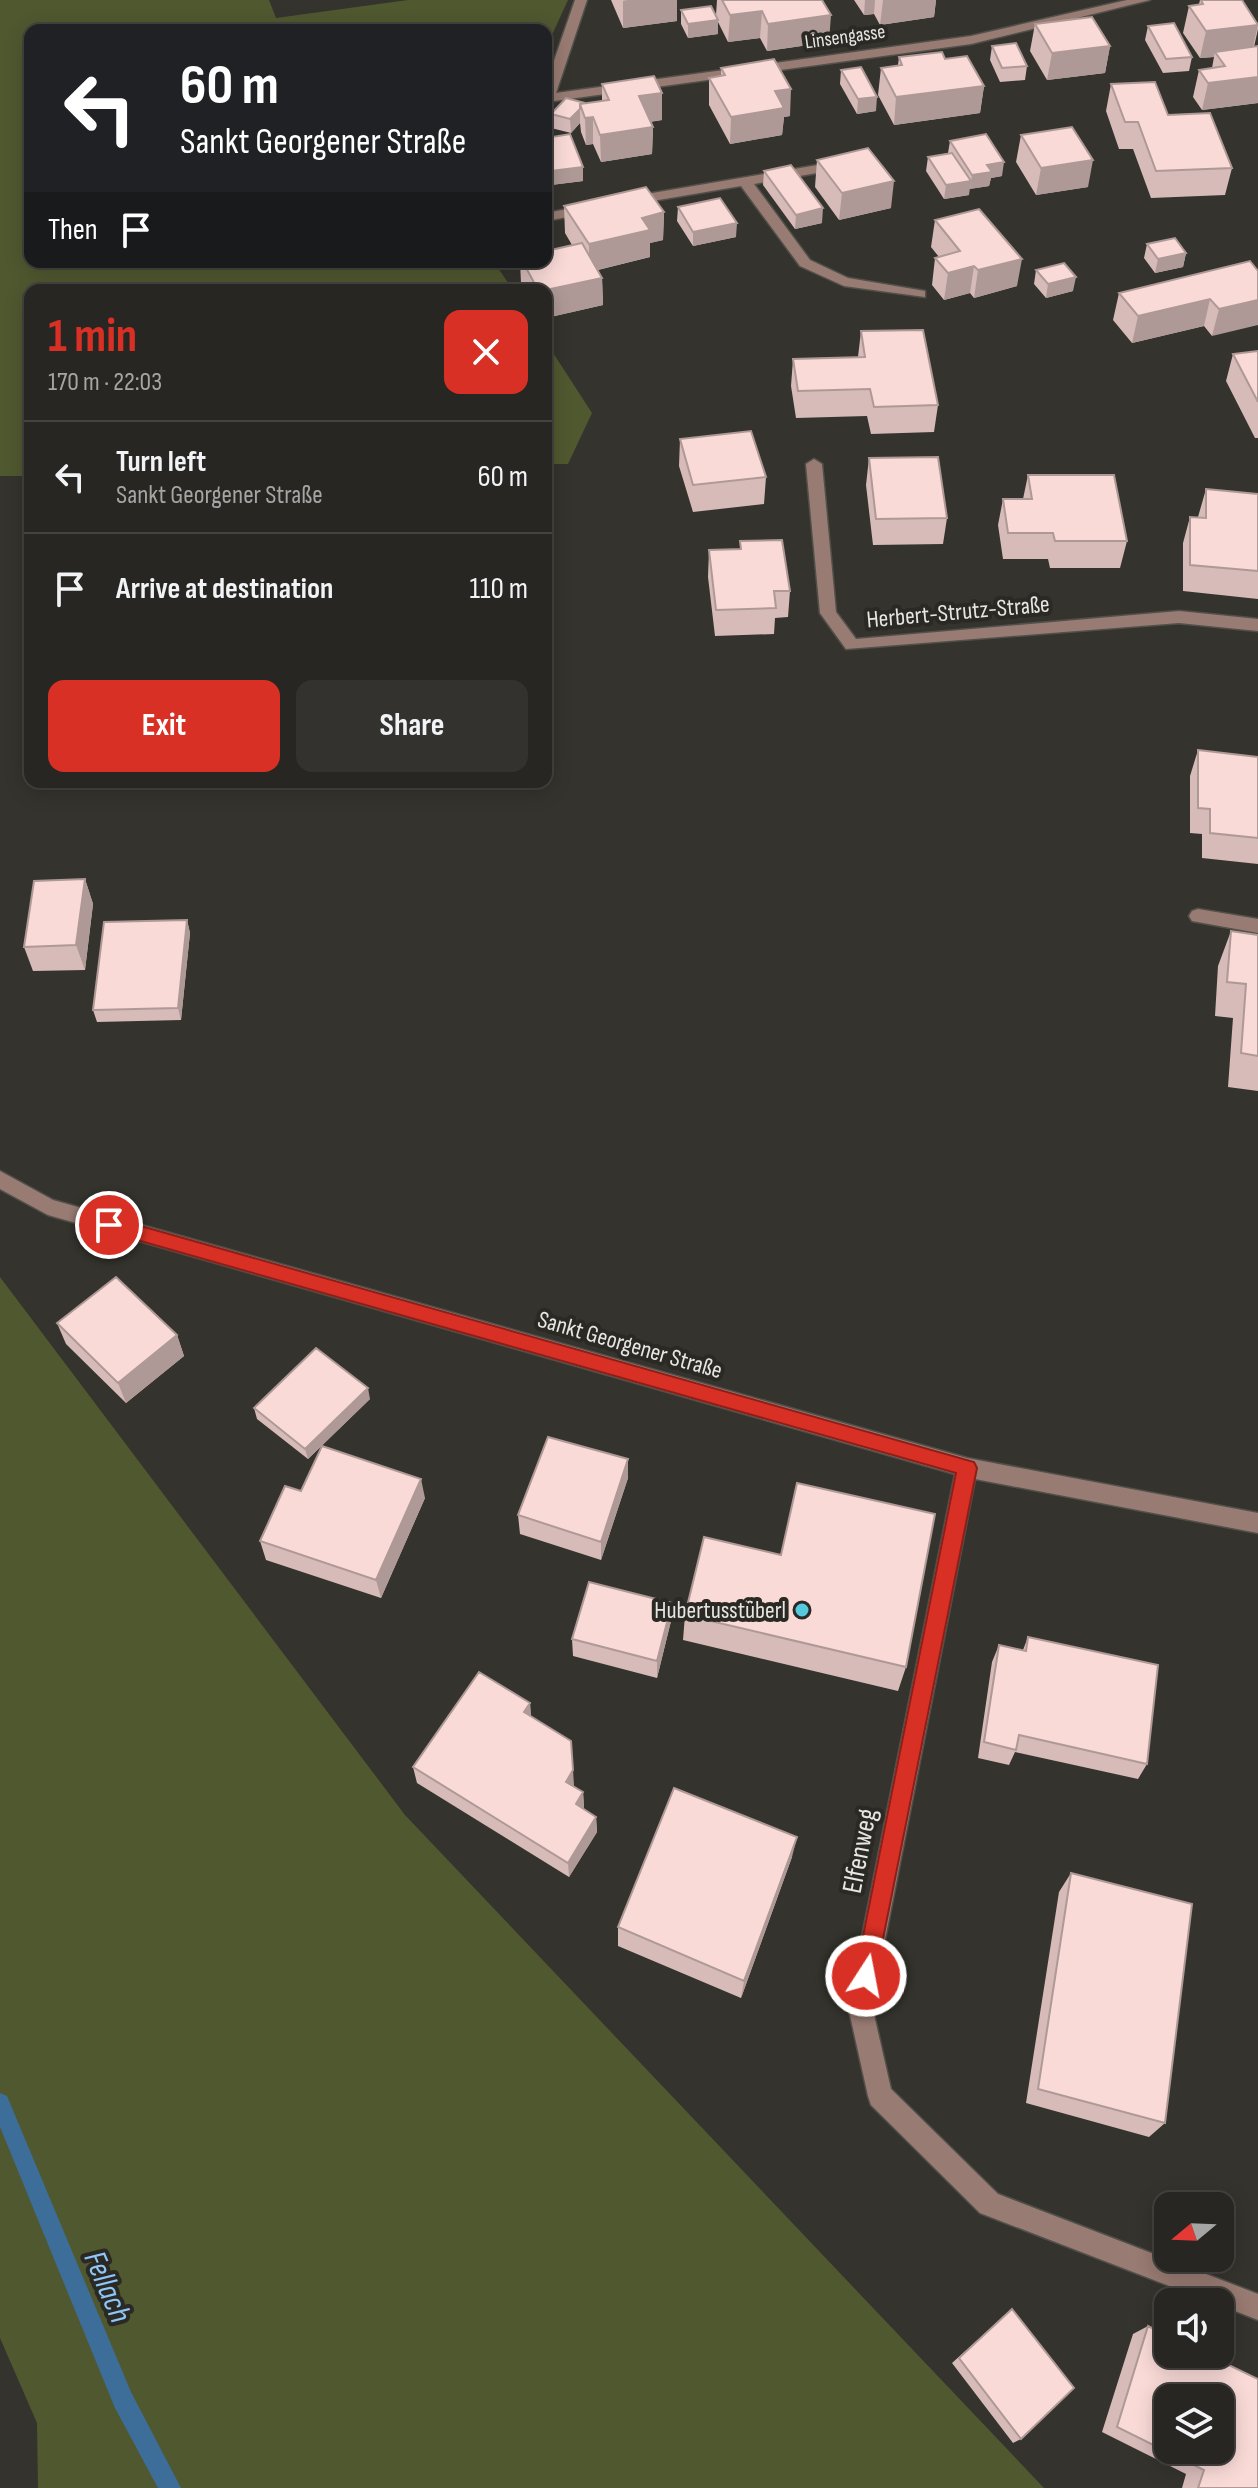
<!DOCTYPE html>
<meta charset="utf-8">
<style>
:root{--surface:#282622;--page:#34322f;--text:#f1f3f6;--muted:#a5a5a5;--line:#444340;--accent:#d93025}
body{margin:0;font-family:"Sofia Sans Condensed",sans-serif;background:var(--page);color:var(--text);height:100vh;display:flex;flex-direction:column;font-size:30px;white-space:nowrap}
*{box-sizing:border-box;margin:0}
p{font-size:26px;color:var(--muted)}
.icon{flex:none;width:44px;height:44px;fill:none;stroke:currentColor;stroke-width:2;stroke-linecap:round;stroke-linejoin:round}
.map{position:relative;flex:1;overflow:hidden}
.details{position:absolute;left:24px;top:284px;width:528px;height:504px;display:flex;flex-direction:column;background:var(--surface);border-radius:16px;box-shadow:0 4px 20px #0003,0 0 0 2px var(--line)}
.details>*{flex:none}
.banner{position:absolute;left:24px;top:24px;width:528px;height:244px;border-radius:16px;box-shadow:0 4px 20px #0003,0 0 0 2px var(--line);background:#202124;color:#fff;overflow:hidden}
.needle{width:52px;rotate:251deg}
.controls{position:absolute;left:1154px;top:2192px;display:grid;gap:16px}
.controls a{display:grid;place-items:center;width:80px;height:80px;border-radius:16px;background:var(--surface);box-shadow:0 4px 20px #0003,0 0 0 2px var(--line);font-size:40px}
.pin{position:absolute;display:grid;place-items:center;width:68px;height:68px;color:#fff;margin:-34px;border:4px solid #fff;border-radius:50%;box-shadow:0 2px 8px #0007}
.me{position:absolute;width:88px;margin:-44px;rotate:11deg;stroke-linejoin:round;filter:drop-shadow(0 0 6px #0008)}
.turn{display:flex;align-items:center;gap:28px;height:168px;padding:0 24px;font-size:36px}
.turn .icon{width:104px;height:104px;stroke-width:2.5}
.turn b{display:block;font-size:56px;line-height:68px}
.then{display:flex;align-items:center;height:76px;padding:0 24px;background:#0003;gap:16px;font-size:30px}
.round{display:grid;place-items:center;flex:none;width:84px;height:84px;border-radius:16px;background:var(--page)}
.overview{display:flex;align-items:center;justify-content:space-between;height:136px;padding:0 24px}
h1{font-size:48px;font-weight:700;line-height:60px;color:var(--accent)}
.primary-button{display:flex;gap:16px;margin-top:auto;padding:16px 24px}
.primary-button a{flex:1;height:92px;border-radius:16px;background:var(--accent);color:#fff;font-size:32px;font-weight:700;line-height:92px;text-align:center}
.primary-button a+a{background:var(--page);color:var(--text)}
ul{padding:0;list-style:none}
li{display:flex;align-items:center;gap:24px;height:112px;padding:0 24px;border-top:2px solid var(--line)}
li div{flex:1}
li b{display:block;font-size:30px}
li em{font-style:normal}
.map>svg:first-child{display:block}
</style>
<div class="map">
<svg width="1258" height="2488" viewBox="0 0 1258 2488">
<rect width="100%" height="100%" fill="#35332d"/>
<path fill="#505830" d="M0,0H269L276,18L408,0H568L546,48V30H30V262H494L513,290H30V476H0Z
M546,342L592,413L568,464H546Z
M0,1277L405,1815L1044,2488H38L37,2423L0,2338Z"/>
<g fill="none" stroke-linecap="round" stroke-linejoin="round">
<path fill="#3d6d99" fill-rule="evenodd" d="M0,2093L7,2096L131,2392L181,2488H158L115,2408L0,2127Z"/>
<defs>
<path id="minor" d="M575,0H587L556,93L971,36L1127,0H1150L971,44L554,101L546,108V84Z
M841,161L846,162V168L754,184L810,260L848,278L925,291V297L844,286L800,266L741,186L629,205L622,201L629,197Z
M589,205L594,206V212L546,221V213Z
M814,459L822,464L836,612L856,639L1179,611L1258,619V631L1179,623L846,649L820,613L806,464Z
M1198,909L1258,919V933L1192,921L1189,916L1192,911Z
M0,1171L53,1200L967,1458L1258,1513V1533L975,1479L872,2006L891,2089L998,2194L1258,2294V2320L1220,2305V2302H1211L980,2213L871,2105L868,2096L848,2006L955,1474L48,1215L0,1189Z"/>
</defs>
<use href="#minor" stroke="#52504a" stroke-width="3"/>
<use href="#minor" fill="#987b72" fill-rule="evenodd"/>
</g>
<path fill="#d6bbb9" d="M611,0H677V21L623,28Z
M717,0H822L829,42L767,51L760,38L728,42L718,22V34L688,38L681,24V10L716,15Z
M854,0H936L934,17L880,25L874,14L864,15Z
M1200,0L1258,23V29L1254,47L1258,46V103L1202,110L1193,97L1199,70L1212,68L1214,57L1200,58L1183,33L1189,6L1199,4Z
M1035,24L1110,46L1105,73L1047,80L1030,51Z
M1148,26L1192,57L1189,71L1163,73L1145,40Z
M992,46L1027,66L1025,80L1000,82L990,60Z
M899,57L945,59L984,86L980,113L894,125L878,95L881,68L898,65Z
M721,68L790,116L784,117L782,135L730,144L709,105V78L721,76Z
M841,70L876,111L857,114L840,84Z
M602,84L662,93V120L650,122L653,127L652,154L601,162L593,144L586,145L581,132L580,123L571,133L551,128V114L585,104L602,101Z
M1111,84L1168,115L1232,168L1225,195L1151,198L1133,149H1119L1106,111Z
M1021,135L1088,187L1036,195L1016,162Z
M546,138L583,181L551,185L546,171Z
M950,141L1002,176L991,178L989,186L969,189V195L944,199L926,171L928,157L948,153Z
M817,160L891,208L839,220L815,187Z
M764,171L822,223L795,229L763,185Z
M564,206L664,212L663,240L650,243V257L598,270L602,278L603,305L546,318V290H525L521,283L520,262H546L572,245L565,233Z
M678,207L736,237L693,246L677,221Z
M935,220L1017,286L974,298L970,293L944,300L932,285L935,258L939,257L931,247Z
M1147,244L1186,253L1183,267L1155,273L1144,258Z
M1250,261L1212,336L1204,326L1132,343L1113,320L1119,293Z
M1036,270L1073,291L1046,298L1034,284Z
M861,331L938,405L934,432L871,434L867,416L796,418L791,386L793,359L858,357Z
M1258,351V438H1255L1226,381L1233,354Z
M680,439L766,477L764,504L693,512L679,466Z
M869,458L947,518L943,544L873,545L866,485Z
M1028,475L1127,541L1120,568H1050L1048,559H1003L998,525L1003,499H1023Z
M1206,489L1258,494V599L1183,591V543L1190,517H1198Z
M740,541L790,591L788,617L775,618L774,634L715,636L708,577L709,550L740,549Z
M1198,750L1258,757V864L1202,858V834L1190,833V776Z
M85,879L93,904L85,970L33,971L24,947Z
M187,920L190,933L181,1020L97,1022L93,1010Z
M1231,931L1258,935V1091L1228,1087L1233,1018L1215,1016L1218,966Z
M57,1323L177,1335L184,1356L126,1403L66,1344Z
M370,1399L308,1459L257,1419L254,1408Z
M628,1459V1478L601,1560L520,1534L518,1515Z
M301,1491L425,1498L381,1598L266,1560L260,1541Z
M781,1555L906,1667L898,1691L683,1640L685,1615Z
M672,1603L671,1621L657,1678L573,1656L572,1639Z
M1028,1637L1147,1764L1138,1779L1015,1752L1009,1765L978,1758L992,1662L999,1645L1023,1650Z
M530,1703L531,1717L574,1786L583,1792L584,1807L583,1809L596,1817L597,1832L569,1877L417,1783L413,1767Z
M792,1857L741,1998L618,1946V1927Z
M1071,1873L1165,2123L1149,2137L1026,2103L1059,1892Z
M1012,2309L1021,2439L1013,2443L952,2363Z
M1148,2326L1258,2488H1182L1186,2474L1102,2432L1133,2334Z"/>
<path fill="#ae9996" d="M627,0H677V21L623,28V1Z
M865,0H875L874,14L864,15Z
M883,0H936L934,17L880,25Z
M762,11L760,38L728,42L730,15Z
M831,15L829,42L767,51L768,24Z
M718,20V34L688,38V24Z
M1258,25L1252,51L1215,52L1214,57L1200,58L1206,31Z
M1110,46L1105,73L1047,80L1052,53Z
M1258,77V103L1202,110L1208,83Z
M984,86L980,113L894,125L896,97Z
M791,89L790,116L784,117L782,135L730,144L731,117L775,91Z
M662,93V120L638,123L639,96Z
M877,97L876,111L857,114L858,99Z
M580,109V123L571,133L570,119Z
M593,117V144L586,145L585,118Z
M653,127L652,154L601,162L600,135Z
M1093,160L1088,187L1036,195L1041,168Z
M1004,162L1002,176L991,178L989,186L970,189L972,175L987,165Z
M583,167V181L551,185V171Z
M894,181L891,208L839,220L842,193Z
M971,181L969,195L944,199L946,185Z
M823,208L822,223L795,229L796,215Z
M664,212L663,240L650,243V257L589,272V244L642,218Z
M737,223L736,237L693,246V232Z
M1186,253L1183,267L1155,273L1158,259Z
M1022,259L1017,286L974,298L978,270Z
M974,266L970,293L944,300L948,273Z
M1076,277L1073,291L1046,298L1048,284Z
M602,278L603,305L546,318V290Z
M1210,299L1204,326L1132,343L1138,316Z
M1258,300V325L1212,336L1219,309Z
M85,879L93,904L85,970L76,945Z
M187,920L190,933L181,1020L178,1008Z
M177,1335L184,1356L126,1403L118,1383Z
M368,1388L370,1399L308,1459L305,1449Z
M628,1459V1478L601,1560V1542Z
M421,1479L425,1498L381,1598L376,1580Z
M672,1603L671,1621L657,1678V1661Z
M530,1703L531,1720L524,1712Z
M573,1770L574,1785L567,1797L566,1782Z
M583,1792L584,1807L577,1819L576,1804Z
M596,1817L597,1832L569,1877L568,1863Z
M797,1837L792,1857L741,1998L744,1981Z"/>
<path fill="#f9dad7" stroke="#ae9996" stroke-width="2" fill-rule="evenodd" d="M722,0H822L831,15L768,24L762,11L730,15Z
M1201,0H1242L1258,25L1206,31L1189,6L1203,4Z
M711,6L718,20L688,24L681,10Z
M1092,17L1110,46L1052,53L1035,24Z
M1174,23L1192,57L1166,59L1148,26Z
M1016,43L1027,66L1002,68L992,46Z
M1258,46V77L1208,83L1199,70L1225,66L1215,52Z
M942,52L945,59L967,56L984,86L896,97L881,68L902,65L899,57Z
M774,59L791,89L775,91L784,108L731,117L709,78L725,75L721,68Z
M861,67L877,97L858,99L841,70Z
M654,76L662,93L639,96L653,127L600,135L593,117L585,118L580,104L609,100L602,84Z
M1155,82L1168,115L1210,113L1232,168L1156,171L1138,122H1125L1111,84Z
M566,98L585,103L580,104V109L570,119L551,114Z
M1072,127L1093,160L1041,168L1021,135Z
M570,134L583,167L551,171L546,158V138Z
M986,134L1004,162L987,165L992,172L972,175L950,141Z
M868,148L894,181L842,193L817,160Z
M952,153L971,181L946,185L928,157Z
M791,165L823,208L796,215L764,171Z
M646,187L664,212L642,218L650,230L589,244L564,206Z
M720,198L737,223L693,232L678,207Z
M979,209L1022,259L978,270L974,266L948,273L935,258L960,251L935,220Z
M1175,238L1186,253L1158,259L1147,244Z
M582,243L602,278L546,290H538L523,262H546V251Z
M1250,261L1258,271V300L1219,309L1210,299L1138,316L1119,293Z
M1064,263L1076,277L1048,284L1036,270Z
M923,330L938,405L874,407L870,389L798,391L793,359L865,357L861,331Z
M1258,351V402L1233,354Z
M751,431L766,477L693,485L680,439Z
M938,457L947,518L876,519L869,458Z
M1028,475H1114L1127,541H1055L1053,533H1008L1003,499H1032Z
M1206,489L1258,494V571L1190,565V517L1206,518Z
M782,540L790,591H774L776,608L716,610L709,550L741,549L740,541Z
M1198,750L1258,757V838L1210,833V809L1198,808Z
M85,879L76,945L24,947L34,881Z
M187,920L178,1008L93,1010L104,922Z
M1231,931L1258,935V1056L1241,1053L1246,984L1227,982Z
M116,1277L177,1335L118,1383L57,1323Z
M316,1348L368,1388L305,1449L254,1408Z
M548,1437L628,1459L601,1542L518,1515Z
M322,1446L421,1479L376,1580L260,1541L285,1486L301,1491Z
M797,1483L935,1514L906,1667L685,1615L704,1537L781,1555Z
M589,1582L672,1603L657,1661L572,1639Z
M1028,1637L1158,1665L1147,1764L1019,1735L1016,1750L984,1742L999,1645L1026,1651Z
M479,1672L530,1703L524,1712L571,1741L573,1770L566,1782L583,1792L576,1804L596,1817L568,1863L413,1767Z
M674,1788L797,1837L744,1981L618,1927Z
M1071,1873L1192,1904L1165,2123L1038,2089Z
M1012,2309L1074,2388L1021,2439L959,2358Z
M1148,2326L1168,2336V2354H1206L1258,2379V2488H1198L1204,2470L1117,2427ZM1168,2398H1220V2450H1168Z"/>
<path fill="#d93025" stroke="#8d1f18" stroke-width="2" d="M109,1217L974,1462L977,1468L874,1984L866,1987L858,1984L855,1976L956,1473L109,1232L103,1230L100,1225L103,1219Z"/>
<circle fill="#55cadf" stroke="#2b2923" stroke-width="3" cx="802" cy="1610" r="8"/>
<g text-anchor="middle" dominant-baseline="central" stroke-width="8" stroke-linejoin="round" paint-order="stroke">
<g font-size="20" fill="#e8e6e3" stroke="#2b2923">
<text transform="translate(845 37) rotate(-8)">Linsengasse</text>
</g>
<g font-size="24" fill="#e8e6e3" stroke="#2b2923">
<text transform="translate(958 612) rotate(-5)">Herbert-Strutz-Straße</text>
<text transform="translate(630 1345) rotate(16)">Sankt Georgener Straße</text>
</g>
<g font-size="24" fill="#e8e6e3" stroke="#2b2923" text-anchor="end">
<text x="786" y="1610">Hubertusstüberl</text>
</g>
<g font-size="28" fill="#e8e6e3" stroke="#2b2923">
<text transform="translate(860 1851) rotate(-79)">Elfenweg</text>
</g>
<g font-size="32" font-style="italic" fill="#8fc6fa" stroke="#2b2923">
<text transform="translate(107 2287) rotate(67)">Fellach</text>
</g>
</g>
</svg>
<div class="controls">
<a><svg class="needle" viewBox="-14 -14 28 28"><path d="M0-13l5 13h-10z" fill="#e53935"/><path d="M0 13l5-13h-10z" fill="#a5a5a5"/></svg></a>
<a><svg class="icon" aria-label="sound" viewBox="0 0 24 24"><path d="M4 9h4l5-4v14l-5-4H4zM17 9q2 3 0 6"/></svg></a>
<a><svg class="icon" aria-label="layers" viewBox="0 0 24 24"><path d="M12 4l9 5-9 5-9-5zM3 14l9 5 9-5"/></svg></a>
</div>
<div class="pin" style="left:109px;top:1225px;background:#d93025"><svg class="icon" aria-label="arrive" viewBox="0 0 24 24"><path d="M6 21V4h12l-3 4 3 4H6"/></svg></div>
<svg class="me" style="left:866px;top:1976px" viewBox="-20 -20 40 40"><circle r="17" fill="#d93025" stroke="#fff" stroke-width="3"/><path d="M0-11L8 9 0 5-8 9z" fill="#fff"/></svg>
<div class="banner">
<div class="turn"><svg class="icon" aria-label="left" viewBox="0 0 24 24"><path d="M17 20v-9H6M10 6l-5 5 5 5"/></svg><div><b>60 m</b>Sankt Georgener Straße</div></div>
<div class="then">Then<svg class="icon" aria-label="arrive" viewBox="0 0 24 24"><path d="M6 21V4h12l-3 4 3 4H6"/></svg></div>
</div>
<section class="details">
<div class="overview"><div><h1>1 min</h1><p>170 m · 22:03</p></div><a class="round" style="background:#d93025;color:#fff"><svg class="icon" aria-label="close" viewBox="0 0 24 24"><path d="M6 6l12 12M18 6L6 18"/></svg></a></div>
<ul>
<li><svg class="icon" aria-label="left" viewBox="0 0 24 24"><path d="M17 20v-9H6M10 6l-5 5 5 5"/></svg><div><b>Turn left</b><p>Sankt Georgener Straße</p></div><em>60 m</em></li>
<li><svg class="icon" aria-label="arrive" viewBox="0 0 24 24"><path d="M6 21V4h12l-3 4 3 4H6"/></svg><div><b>Arrive at destination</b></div><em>110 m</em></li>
</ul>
<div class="primary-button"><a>Exit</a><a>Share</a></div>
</section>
</div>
